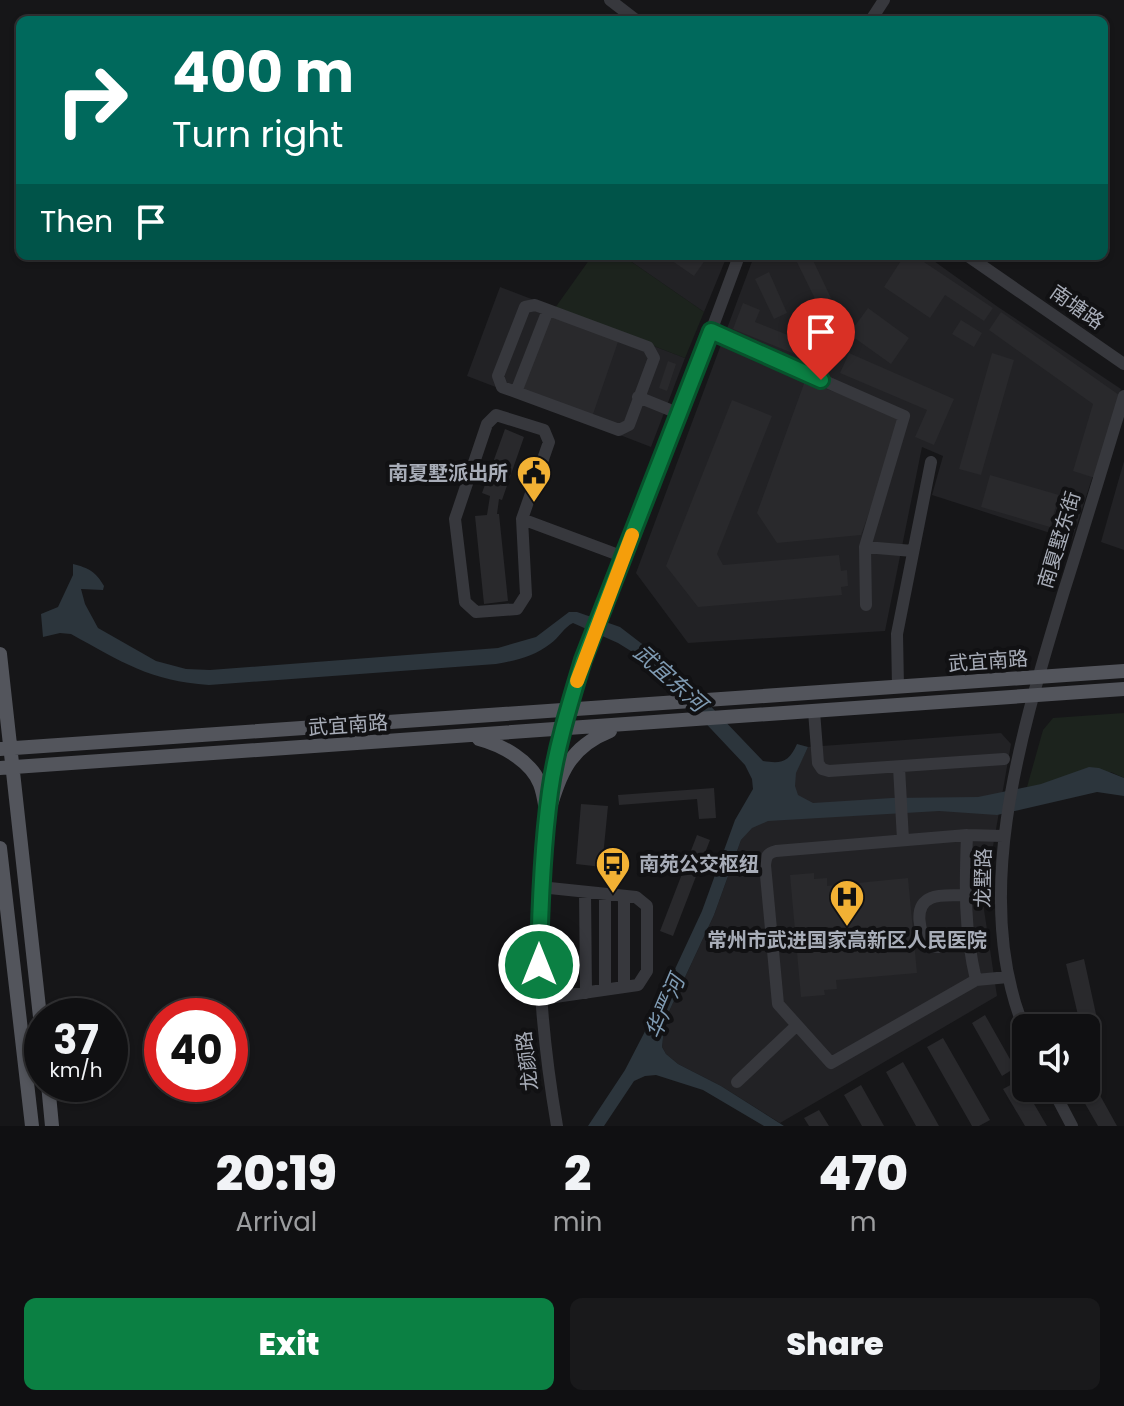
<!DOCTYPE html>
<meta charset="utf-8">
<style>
:root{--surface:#101012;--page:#19191b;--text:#f1f3f6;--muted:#9c9d9f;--line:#303032;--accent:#0b8043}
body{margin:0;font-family:Poppins,"Noto Sans SC",sans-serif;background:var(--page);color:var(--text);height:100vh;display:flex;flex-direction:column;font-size:30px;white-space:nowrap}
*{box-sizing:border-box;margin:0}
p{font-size:26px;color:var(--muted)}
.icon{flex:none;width:44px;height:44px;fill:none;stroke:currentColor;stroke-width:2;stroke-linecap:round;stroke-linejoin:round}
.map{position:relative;height:1126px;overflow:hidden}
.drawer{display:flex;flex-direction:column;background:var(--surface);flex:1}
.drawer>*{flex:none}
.hud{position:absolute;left:16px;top:16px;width:1092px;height:244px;border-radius:12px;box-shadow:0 2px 6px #0004,0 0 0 2px var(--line);background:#00695c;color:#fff;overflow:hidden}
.tools{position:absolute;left:1012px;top:1014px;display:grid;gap:16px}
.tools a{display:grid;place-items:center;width:88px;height:88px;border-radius:12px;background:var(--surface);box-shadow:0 2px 6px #0004,0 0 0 2px var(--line);font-size:40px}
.speed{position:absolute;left:24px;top:998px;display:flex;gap:16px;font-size:40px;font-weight:700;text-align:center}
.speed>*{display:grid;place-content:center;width:104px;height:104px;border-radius:50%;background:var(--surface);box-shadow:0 2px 6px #0004,0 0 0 2px var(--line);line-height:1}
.speed small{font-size:20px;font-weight:400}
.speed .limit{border:12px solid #d22;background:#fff;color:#111}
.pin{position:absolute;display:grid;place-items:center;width:68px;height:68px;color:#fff;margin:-82px -34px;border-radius:50% 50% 50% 0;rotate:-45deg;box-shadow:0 0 8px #0007}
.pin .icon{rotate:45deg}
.me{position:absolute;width:88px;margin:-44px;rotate:0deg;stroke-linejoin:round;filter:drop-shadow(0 0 6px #0008)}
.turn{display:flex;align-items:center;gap:28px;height:168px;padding:0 24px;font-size:36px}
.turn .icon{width:104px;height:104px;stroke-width:2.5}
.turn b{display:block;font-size:56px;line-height:68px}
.then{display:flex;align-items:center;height:76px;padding:0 24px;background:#0003;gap:16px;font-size:30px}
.eta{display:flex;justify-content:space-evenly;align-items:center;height:136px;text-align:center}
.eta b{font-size:48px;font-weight:800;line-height:56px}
.button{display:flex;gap:16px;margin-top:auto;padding:16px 24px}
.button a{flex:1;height:92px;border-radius:12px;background:var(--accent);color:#fff;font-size:32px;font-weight:800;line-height:92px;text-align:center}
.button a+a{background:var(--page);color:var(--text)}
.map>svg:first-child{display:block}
</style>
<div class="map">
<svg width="1124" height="1126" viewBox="0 0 1124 1126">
<rect width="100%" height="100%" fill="#161618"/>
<path fill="#222225" d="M623,256H727L704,312Z
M754,256H927L998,307L1121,389L1072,540L932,495L943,456L922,447L885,631L688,643L636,573Z
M500,287L685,358L651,447L467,376Z
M1124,461V550L1101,542Z
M1001,733L1011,744L983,903L997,996L780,1123L721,1086L678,1064L666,1054L662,1047L665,1020L714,915L741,840L795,773L808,747Z"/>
<path fill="#1c231d" d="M592,256H623L704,312L685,358L555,308Z
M1124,713V778L1111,772L1027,787L1043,730L1053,718Z"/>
<path fill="#2c353c" d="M73,564C89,568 96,572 104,586L103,590L81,589L85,604L98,628L156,661L186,669L210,670L498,648L536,637L569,612H577L620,627L676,670L763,761C782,764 789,762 797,744L808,747L796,773L795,786L798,795L813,803L892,798L978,797L1041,784L1089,767L1099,768L1124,778V796L1097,792L997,815L939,811L768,821L752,828L741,840L714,915L665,1020L662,1047L666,1054L678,1064L721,1086L784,1126H764L703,1090L656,1075L645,1076L634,1081L604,1126H588L625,1070L655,1012L702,911L735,820L753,789L752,779L745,765L647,661L618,643L573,623C564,627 559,638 550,644C535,656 515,661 496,664L209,685C150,681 122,662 71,634L60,633L43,637L41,614L58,607L73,575Z"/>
<path fill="#29292c" d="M665,256H708L694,276Z
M794,256H811L831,298L818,305Z
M904,256H915L993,308L984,321L945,295L930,318L884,287Z
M769,272L787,313L774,319L755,279Z
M743,303L760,310L755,322L828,351L822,365L733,329Z
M868,308L909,338L891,364L849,334Z
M1001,312L1119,395L1095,478L1073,471L1093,404L989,330Z
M550,314L619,339L592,417L522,392Z
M961,320L982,333L974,347L952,334Z
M849,353L954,399L934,445L915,437L927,410L840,373Z
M992,353L1014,360L981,475L959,469Z
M668,361L676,364L667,391L659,388Z
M805,381L903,417L861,535L777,543L757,513Z
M732,400L772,416L717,554L723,565L839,555L841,571L847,570L848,586L841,587L842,595L698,607L666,566Z
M505,429L524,437L502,500L499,499L497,514H499L508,601L484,604L475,516L487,515L490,496L482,493Z
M990,475L1059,495L1050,527L981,507Z
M714,788L716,818L699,819L697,799L619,805L618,795Z
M581,804L608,806L602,867L576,864Z
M697,835L710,840L673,936L660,931Z
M814,873V879L827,878V886L908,878L917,973L836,980L837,989L824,990L825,995L801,997L790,875Z
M1084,959L1101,1037L1086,1040V1028H1081L1066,964Z
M985,1015L1015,1068L1002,1076L972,1023Z
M943,1038L990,1120L979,1126H972L927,1047Z
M903,1062L939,1126H916L886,1072Z
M1086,1070L1117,1126H1098L1076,1088H1086Z
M1020,1080L1047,1126H1025L1003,1089Z
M861,1085L884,1126H862L844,1095Z
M819,1110L829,1126H809L804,1118Z"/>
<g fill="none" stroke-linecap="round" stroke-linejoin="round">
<path stroke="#37383d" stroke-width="12" d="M610,0L636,20
M871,20L884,0
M968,256L1124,364
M535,305L648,347L654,358L629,425L619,430L502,387L498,376L525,307Z
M711,331L904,416L865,547L866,605
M516,392L548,310
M638,397L680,414
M496,415L544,430L549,442L522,519L526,595L517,609L476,612L465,602L455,519L487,424Z
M522,519L624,557
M865,547L913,551
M898,687L897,634L931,462
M814,711L818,763L822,769L829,771L1004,759
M899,767L903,840
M967,835C965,886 964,929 976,980
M1003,836L967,835L776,851C767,853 766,857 765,865L778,1004L831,1063L976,980L1008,977
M540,887L636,897L647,906V971L638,985L541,999
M585,892L586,993
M605,894V990
M964,895C954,896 940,894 931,898C912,906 920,934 929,946L939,947L967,943
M624,896V987
M1026,1033C968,898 1023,727 1063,594C1084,528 1104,462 1124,396
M737,1082L796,1026
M1052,1088L1072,1126
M557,1126C538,1015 530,899 551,788C569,689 607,598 644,506C677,423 708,340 739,256"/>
<path stroke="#53555c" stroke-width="14" d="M0,654L42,1035
M479,739C502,745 531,761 540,784C544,794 545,806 547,816
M0,749L1124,671
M0,768L1124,689
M547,817C560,776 567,748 610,731
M0,848L32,1126
M48,1084L52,1126"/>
</g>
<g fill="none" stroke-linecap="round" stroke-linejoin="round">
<defs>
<path id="route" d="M539,965C540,907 542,850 550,792C556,748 570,703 583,660L711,331L821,380"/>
</defs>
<use href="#route" stroke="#07532c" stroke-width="20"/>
<use href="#route" stroke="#0b8043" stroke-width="14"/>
<path stroke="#f59e0b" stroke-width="14" d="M577,681L632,535"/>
</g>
<defs>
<symbol id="civic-pin" viewBox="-11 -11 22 30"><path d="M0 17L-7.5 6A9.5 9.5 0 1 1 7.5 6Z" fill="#f2b134" stroke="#111113"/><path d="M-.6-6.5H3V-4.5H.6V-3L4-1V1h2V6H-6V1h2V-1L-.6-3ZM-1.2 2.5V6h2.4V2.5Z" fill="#111"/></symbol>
<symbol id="bus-pin" viewBox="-11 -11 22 30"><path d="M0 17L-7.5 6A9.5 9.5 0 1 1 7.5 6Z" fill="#f2b134" stroke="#111113"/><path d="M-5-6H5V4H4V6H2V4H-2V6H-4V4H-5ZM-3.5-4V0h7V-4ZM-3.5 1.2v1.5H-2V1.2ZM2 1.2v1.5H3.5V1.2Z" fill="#111"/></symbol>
<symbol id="hospital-pin" viewBox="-11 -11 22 30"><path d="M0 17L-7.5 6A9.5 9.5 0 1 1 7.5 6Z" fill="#f2b134" stroke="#111113"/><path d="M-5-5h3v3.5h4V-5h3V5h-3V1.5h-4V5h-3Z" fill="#111"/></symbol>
</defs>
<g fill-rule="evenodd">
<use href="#civic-pin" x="514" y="453" width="40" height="54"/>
<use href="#bus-pin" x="593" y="844" width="40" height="54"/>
<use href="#hospital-pin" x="827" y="877" width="40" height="54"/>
</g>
<g text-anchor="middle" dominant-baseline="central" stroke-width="8" stroke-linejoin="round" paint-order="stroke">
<g font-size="20" fill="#a8adb8" stroke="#111113">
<text transform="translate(1077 307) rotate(35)">南塘路</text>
<text transform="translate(1059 540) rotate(-73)">南夏墅东街</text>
<text transform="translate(988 661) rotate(-4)">武宜南路</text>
<text transform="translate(348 725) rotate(-4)">武宜南路</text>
<text transform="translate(983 878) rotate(-89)">龙墅路</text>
<text transform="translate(527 1061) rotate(-97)">龙颜路</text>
</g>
<g font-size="20" font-weight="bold" fill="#a8adb8" stroke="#111113" text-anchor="end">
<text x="508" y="473">南夏墅派出所</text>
<text x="639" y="864" text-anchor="start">南苑公交枢纽</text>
<text x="847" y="940" text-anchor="middle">常州市武进国家高新区人民医院</text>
</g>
<g font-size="22" font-style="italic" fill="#7f9bb3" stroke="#111113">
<text transform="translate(670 678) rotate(42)">武宜东河</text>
<text transform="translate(665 1007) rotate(-67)">华严河</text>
</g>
</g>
</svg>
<div class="tools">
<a><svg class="icon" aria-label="sound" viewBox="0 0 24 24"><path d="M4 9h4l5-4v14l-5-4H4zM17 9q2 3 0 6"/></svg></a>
</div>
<div class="speed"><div>37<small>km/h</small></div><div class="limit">40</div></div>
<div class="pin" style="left:821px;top:380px;background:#d93025"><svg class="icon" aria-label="arrive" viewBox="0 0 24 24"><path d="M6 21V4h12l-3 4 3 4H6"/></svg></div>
<svg class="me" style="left:539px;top:965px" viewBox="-20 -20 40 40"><circle r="17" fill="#0b8043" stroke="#fff" stroke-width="3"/><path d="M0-11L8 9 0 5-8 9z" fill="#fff"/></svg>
<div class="hud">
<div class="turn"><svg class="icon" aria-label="right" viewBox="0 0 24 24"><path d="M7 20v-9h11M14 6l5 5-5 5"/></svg><div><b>400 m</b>Turn right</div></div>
<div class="then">Then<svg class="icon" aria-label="arrive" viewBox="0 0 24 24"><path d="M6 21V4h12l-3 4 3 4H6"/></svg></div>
</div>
</div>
<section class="drawer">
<div class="eta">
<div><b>20:19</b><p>Arrival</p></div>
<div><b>2</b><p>min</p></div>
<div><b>470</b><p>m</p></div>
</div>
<div class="button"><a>Exit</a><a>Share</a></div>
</section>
